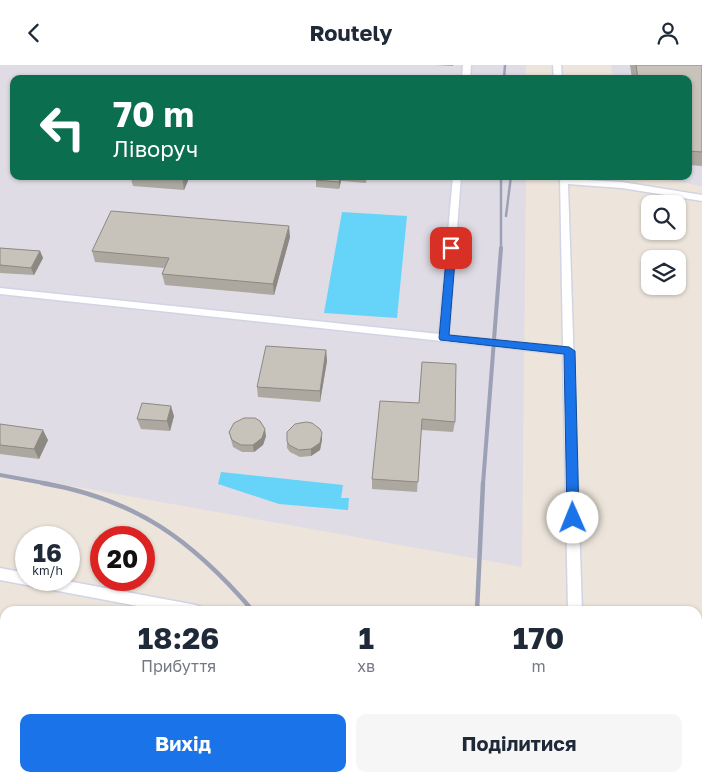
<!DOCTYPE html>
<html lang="uk">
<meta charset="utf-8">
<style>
:root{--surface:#fff;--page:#f6f6f7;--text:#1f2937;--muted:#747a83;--accent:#1a73e8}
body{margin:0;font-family:"Golos Text",sans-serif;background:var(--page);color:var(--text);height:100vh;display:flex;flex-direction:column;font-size:19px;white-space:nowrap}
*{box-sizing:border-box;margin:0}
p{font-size:16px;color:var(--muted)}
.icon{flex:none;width:28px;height:28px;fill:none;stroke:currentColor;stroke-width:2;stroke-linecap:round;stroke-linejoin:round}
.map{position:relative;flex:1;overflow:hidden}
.side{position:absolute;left:0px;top:541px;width:702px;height:176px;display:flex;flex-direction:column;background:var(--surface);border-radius:15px 15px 0 0;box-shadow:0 1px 4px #0004}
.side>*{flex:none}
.guide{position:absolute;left:10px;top:10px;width:682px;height:105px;border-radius:10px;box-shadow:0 1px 4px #0004;background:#0b6e4f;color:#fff;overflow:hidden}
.buttons{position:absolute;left:641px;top:130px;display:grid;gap:10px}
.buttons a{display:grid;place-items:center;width:45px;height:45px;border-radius:10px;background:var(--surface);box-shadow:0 1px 4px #0004;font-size:25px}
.speed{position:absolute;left:15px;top:461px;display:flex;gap:10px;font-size:25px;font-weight:700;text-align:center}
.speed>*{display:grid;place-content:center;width:65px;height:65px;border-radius:50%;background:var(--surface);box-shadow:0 1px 4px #0004;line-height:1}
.speed small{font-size:12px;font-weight:400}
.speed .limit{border:8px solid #d22;background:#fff;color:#111}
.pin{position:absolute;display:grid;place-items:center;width:42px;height:42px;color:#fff;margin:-21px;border-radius:10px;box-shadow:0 2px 8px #0006}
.me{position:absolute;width:55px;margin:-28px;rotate:359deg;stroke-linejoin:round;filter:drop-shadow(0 0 4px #0008)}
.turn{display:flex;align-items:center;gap:18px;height:105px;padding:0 20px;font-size:22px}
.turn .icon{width:65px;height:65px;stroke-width:2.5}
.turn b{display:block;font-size:35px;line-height:42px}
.eta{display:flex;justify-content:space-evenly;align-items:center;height:85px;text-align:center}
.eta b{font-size:30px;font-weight:700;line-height:35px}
.cta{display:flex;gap:10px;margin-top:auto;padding:10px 20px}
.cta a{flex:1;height:58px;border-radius:10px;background:var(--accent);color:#fff;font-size:20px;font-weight:700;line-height:58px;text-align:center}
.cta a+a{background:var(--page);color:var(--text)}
header{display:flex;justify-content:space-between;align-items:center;height:65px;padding:0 20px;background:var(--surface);font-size:22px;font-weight:700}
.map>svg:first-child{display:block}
</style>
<header><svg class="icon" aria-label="back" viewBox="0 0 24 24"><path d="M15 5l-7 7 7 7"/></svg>Routely<svg class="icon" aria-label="person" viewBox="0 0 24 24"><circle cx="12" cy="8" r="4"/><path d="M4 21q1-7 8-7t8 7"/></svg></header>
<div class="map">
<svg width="702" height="717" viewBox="0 0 702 717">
<rect width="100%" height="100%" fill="#ede5db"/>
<path fill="#dfdce5" d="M0,0H526V14H14V111H526L522,502L0,408Z
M611,0H702V121L645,111H689V14H613Z
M0,563L5,565V712H346L348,717H0Z
M694,712L702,715V717H500L499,713Z"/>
<path fill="#66d3f8" d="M342,147L407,151L397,253L324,248Z
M221,407L343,420L341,433H349L348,445L279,439L218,419Z"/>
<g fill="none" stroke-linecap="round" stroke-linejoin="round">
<defs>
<path id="service" d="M463,0H471L470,14H462Z
M553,0H561L562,14H554Z
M453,111H461L449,270L563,282L560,111H568V114L622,117L702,130V136L622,123L568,119L582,546H568L563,289L0,229V223L439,269Z
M0,503L26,508V515H62L196,540L201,542L203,546H164L0,515Z
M698,630L702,632V646L698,644Z"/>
</defs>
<use href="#service" stroke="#d0d4e4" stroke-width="3"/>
<use href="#service" fill="#fff" fill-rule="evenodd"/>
<path stroke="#9da1b6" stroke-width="2.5" d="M504,14L505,0
M506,151L511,111
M501,184V111"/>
<path stroke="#9da1b6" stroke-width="4" d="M0,410L49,419
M483,419L501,183"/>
<path stroke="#9da1b6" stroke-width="4.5" d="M42,418C136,434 192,475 253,546
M477,546L483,418
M362,712L365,717
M480,712L481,717"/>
</g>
<path fill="#aca8a0" d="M435,0H453V1Z
M630,0H702V101L689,100V14H632Z
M130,111H190L184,125L133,121Z
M316,111H367L366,118L341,116L339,124L316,122Z
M290,172L274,230L165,220L162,209L164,203L95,197L92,186Z
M0,183L40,186L43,193L34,210L0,208Z
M326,285L327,296L320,337L258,332L257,322Z
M422,297L455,357L453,367L421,365L417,427L372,424V414L419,338Z
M174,351L170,366L141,364L137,354Z
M0,359L48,375L39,394L0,389Z
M229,367L266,371L263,380L254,387H242L233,382Z
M322,368V375L320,385L311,391L300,392L290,387L287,383V376Z"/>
<path fill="#8c8882" d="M182,111H190L184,125Z
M340,111L341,116L339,124V117Z
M289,161L290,172L274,230L273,219Z
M40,186L43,193L34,210L31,203Z
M326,285L327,296L320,337V326Z
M171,341L174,351L170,366L167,356Z
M265,364L266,371L263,380L254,387L253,380Z
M43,365L48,375L39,394L34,384Z
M322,368V375L320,385L311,391V384Z
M0,577L5,583V598L0,579Z
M5,641V655L0,657V644Z"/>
<path fill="#c8c3ba" stroke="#8c8882" d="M636,0H702V87L689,86V14H638Z
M316,111H340L339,117L316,115Z
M111,146L289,161L273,219L162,209L169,193L92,186Z
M0,183L40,186L31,203L0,200Z
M266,281L326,285L320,326L257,322Z
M422,297L456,299L455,357L422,354L418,417L372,414L380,336L419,338Z
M142,338L171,341L167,356L137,354Z
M244,353H255L260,356L265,364L262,373L253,380H241L232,375L229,367L234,358Z
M306,357L312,358L320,364L322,368L320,378L311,384L299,385L289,380L287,376V367L295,359Z
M0,359L43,365L34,384L0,380Z
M0,579L5,598V641L0,644Z"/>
<path fill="#1a73e8" stroke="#114b97" d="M451,180L456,183L449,270L569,282L575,286L579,453L578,457L573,459L569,457L567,453L564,289L440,275L439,273L447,183Z"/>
</svg>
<div class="buttons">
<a><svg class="icon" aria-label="search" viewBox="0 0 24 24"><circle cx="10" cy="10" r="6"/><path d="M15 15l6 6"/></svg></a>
<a><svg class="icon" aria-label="layers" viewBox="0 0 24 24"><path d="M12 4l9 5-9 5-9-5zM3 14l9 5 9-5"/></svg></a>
</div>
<div class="speed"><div>16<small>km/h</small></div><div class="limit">20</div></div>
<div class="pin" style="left:451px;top:183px;background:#d93025"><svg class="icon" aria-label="arrive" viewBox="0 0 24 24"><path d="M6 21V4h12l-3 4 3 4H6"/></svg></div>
<svg class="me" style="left:573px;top:453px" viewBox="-20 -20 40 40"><circle r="19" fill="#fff"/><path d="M0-13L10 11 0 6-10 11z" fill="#1a73e8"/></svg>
<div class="guide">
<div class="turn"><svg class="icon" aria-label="left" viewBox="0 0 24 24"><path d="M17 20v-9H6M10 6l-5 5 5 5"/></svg><div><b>70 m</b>Ліворуч</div></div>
</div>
<section class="side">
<div class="eta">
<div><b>18:26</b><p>Прибуття</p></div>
<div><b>1</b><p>хв</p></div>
<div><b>170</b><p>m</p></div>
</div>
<div class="cta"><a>Вихід</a><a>Поділитися</a></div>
</section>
</div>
